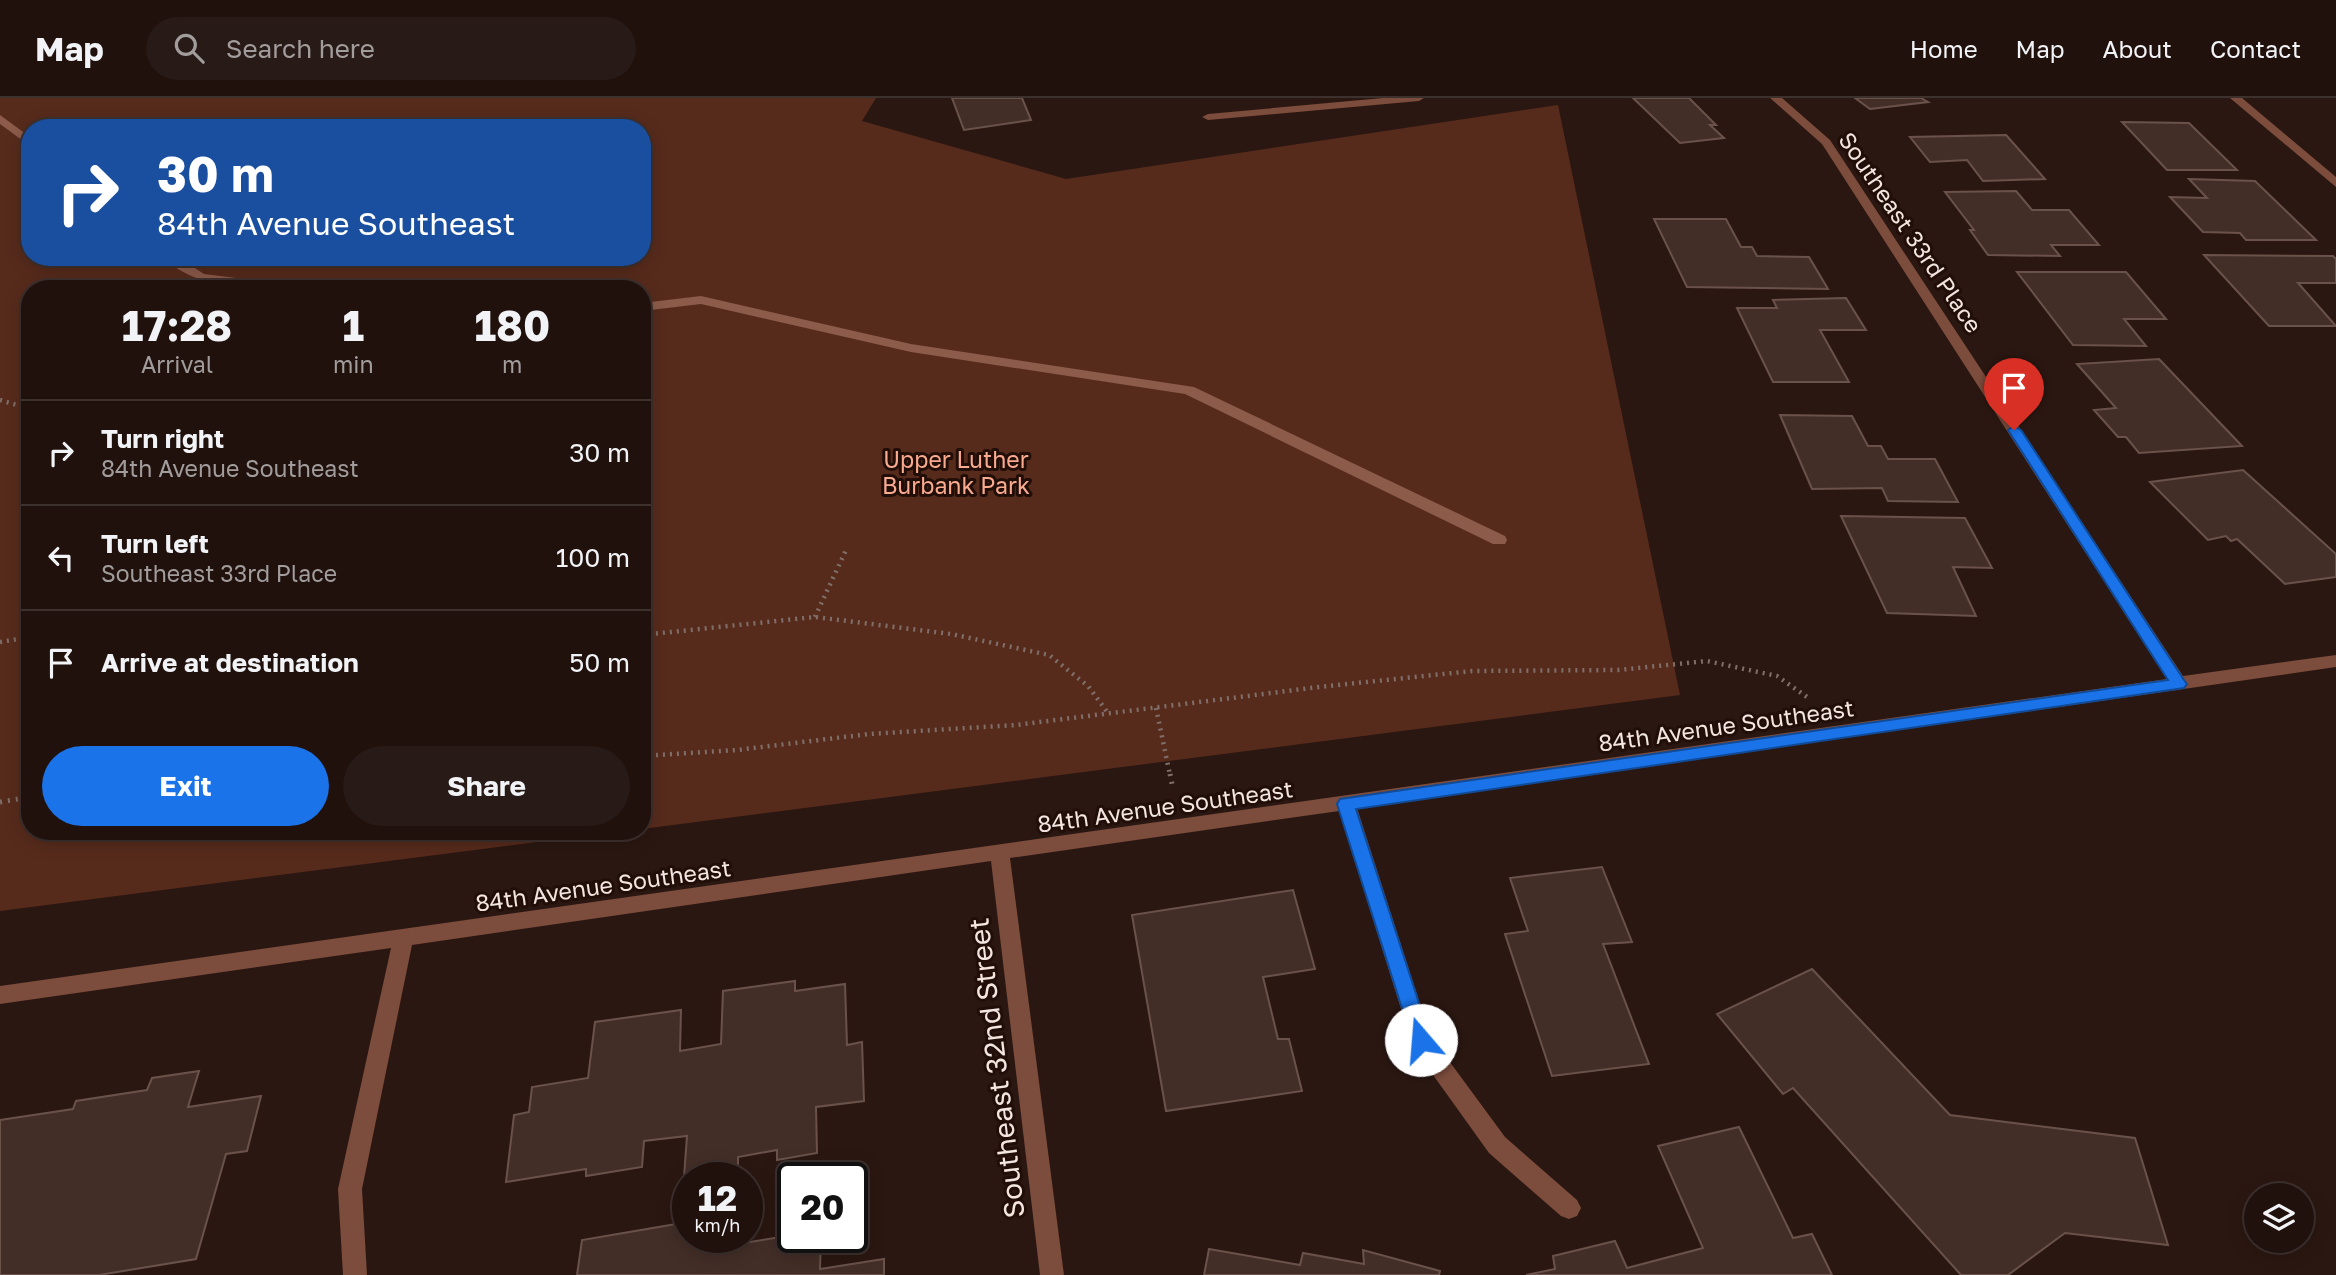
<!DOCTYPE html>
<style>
:root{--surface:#20110d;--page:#281a16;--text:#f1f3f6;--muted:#a29d9d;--line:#3d312e;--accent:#1a73e8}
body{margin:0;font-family:"Golos Text",sans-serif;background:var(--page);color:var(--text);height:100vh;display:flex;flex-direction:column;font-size:26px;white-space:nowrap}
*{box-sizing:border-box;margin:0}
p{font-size:23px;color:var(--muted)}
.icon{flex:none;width:38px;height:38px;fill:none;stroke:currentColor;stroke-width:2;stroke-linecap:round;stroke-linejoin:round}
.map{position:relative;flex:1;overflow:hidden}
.panel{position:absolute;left:21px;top:182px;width:630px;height:560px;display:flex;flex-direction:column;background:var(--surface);border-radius:28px;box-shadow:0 4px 18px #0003,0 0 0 2px var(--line)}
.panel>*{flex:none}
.top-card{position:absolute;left:21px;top:21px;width:630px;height:147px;border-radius:28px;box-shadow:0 4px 18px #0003,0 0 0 2px var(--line);background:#1a4fa0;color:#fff;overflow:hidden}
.fabs{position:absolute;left:2244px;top:1085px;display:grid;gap:14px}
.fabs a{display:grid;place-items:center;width:70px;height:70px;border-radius:50%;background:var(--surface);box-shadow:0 4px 18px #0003,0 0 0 2px var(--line);font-size:35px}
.speed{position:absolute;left:672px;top:1064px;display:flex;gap:14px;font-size:35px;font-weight:700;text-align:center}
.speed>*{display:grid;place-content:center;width:91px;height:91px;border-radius:50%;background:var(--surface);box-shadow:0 4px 18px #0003,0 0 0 2px var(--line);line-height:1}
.speed small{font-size:18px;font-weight:400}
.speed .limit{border:4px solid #111;border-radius:10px;background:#fff;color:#111}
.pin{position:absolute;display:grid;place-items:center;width:60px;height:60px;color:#fff;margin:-72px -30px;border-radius:50% 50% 50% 0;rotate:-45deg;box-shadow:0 0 7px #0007}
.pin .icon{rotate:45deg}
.me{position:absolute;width:77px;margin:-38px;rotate:342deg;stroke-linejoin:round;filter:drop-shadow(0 0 5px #0008)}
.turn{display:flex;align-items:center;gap:24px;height:147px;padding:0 21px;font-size:32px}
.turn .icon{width:91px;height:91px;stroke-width:2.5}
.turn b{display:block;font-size:49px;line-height:60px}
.eta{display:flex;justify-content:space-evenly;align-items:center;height:119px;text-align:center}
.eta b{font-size:42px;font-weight:700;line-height:49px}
.primary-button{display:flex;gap:14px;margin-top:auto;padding:14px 21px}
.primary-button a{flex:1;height:80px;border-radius:42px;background:var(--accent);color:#fff;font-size:28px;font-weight:700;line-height:80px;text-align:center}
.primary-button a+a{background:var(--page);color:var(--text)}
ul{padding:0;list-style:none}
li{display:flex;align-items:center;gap:21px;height:105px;padding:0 21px;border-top:2px solid var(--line)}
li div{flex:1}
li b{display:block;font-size:26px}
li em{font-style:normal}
header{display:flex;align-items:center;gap:42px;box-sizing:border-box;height:98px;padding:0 35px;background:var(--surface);border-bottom:2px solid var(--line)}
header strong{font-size:33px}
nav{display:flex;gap:38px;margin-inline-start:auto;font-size:24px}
.search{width:490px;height:63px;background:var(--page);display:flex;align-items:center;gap:18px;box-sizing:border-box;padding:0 24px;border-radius:38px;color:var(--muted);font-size:26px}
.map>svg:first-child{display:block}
</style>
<header>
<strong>Map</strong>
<div class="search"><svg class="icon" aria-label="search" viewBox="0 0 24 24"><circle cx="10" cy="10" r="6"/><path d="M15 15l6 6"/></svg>Search here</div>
<nav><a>Home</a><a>Map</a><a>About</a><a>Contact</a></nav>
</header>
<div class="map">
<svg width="2336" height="1177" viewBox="0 0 2336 1177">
<rect width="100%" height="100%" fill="#2b1711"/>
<path fill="#572b1c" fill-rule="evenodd" d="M0,0H876L862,23L1066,81L1558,7L1680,597L642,731V191H30V733H622L0,813ZM30,30H642V159H30Z"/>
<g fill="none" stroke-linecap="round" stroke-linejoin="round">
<path fill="#8c5b4a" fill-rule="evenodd" d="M0,17L30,39V48L0,26Z
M163,159H178L204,176L292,187L298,191C253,191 197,193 163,159Z
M701,198L911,246L1194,289L1505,438L1507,442L1505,446H1493L1185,296L911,254L701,206L642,213V205Z"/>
</g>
<path fill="#432e27" stroke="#6a524b" stroke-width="2" d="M952,0H1022L1031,22L964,32Z
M1633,0H1689L1716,27H1710L1724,40L1680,45Z
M1855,0H1921L1928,4L1870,11Z
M2122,24L2189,25L2237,72H2167Z
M2006,37L2045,81L1983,83L1967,62L1930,64L1910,39Z
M2189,81L2255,83L2316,142H2246L2240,135L2203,134L2170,99L2207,100Z
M2016,93L2032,112H2069L2099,147H2051L2060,158L1988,157L1970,132H1974L1945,94Z
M1654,121H1726L1741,149H1752L1757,158L1809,159L1828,191L1687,189Z
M2204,157L2333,158L2336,161V185H2298L2336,228H2269Z
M2017,174H2126L2166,221H2124L2146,248L2073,247Z
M1846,200L1866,232H1820L1849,284H1773L1737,210H1777L1773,202Z
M2159,261L2242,348L2139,355L2126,339H2118L2094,312L2116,310L2077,266Z
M1780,317L1852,318L1868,348H1881L1888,361H1935L1958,404L1888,403L1882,390L1812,391Z
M2243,372L2336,456V479L2285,486L2237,441L2231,443L2226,438L2208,442L2150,384Z
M1841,418L1965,420L1992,470L1953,469L1976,518L1887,515Z
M1602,769L1632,844L1603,846L1649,966L1552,978L1505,836L1528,833L1510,780Z
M1293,792L1315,871L1263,879L1278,941H1289L1302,993L1166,1013L1132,817Z
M1812,871L1950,1017L2135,1040L2168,1147L2065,1135L2008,1177H1961L1793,990L1783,996L1717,916Z
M795,883V893L845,886L847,947L862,944L864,1003L816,1009L817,1055L777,1062V1052L738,1059V1070L684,1079L687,1038L644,1043L642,1069L586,1078V1071L506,1084L514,1017L529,1014L532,989L588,980L595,924L681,912L680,953L721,946L723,893Z
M199,973L188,1009L261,998L247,1053L226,1056L196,1161L99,1177H0V1022L73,1011L76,1003L147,992L152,980Z
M1739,1029L1793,1140L1812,1136L1832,1177H1526L1555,1171L1553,1158L1615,1143L1627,1170L1703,1150L1658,1048Z
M688,1124V1139H720L719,1149L793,1137V1139H821L820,1171L884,1161V1177H577L582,1142Z
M1209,1151L1300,1167L1303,1155L1364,1166L1363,1152L1440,1173L1439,1177H1204Z"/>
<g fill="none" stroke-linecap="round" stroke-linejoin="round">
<path stroke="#806f69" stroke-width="4.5" stroke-dasharray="2 5" stroke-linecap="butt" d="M0,302L30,311
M815,519L846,452
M642,537L815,519L951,536L1049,557L1088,588L1108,615
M0,544L30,539
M1156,610L1170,677
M642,658L737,652L869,636L1016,627L1319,589L1472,573L1618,572L1707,563L1777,578L1807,599"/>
<path stroke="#806f69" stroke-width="5" stroke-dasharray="2 6" stroke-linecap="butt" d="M1170,676L1173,691
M0,704L30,699"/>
<path fill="#7c4c3c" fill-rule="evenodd" d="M1383,0H1424L1419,3L1208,22L1202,19L1208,16Z
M1770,0H1782L1830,42L2183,578L2336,557V569L1357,710L1430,937L1505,1039L1577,1102L1581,1110L1577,1118L1569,1121L1561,1118L1489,1055L1413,949L1339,713L1010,760L1064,1177H1040L991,763L412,847L362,1091L367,1177H343L338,1091L391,850L0,906V888L2167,581L1822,46Z
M2230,0H2242L2336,79V89Z"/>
</g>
<path fill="#1a73e8" stroke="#114b97" stroke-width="2" d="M2014,328L2021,332L2184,582L2187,586L2184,590L1356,711L1431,942L1428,948L1421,950L1414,948L1337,706L1340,701L2168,582L2008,332Z"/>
<g text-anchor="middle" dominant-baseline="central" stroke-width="6" stroke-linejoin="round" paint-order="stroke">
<g font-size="23" fill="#f3e5e0" stroke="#210e08">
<text transform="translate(1911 134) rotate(56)">Southeast 33rd Place</text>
<text transform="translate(1726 627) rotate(-8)">84th Avenue Southeast</text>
<text transform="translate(1165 708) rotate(-8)">84th Avenue Southeast</text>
<text transform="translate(603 787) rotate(-8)">84th Avenue Southeast</text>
</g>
<g font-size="23" fill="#faaa8f" stroke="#210e08">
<text x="956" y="361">Upper Luther<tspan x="956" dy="26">Burbank Park</tspan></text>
</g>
<g font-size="28" fill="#f3e5e0" stroke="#210e08">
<text transform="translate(996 970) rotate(-97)">Southeast 32nd Street</text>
</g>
</g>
</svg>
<div class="fabs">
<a><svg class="icon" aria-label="layers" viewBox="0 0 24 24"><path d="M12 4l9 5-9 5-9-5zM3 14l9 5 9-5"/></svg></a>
</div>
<div class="speed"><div>12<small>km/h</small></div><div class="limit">20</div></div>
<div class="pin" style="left:2014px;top:332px;background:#d93025"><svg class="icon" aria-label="arrive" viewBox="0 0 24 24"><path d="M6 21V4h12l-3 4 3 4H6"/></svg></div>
<svg class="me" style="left:1421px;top:942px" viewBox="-20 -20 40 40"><circle r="19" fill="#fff"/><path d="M0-13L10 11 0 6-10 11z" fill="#1a73e8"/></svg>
<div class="top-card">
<div class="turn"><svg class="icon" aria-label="right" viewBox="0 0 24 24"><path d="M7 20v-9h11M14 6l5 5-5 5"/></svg><div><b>30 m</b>84th Avenue Southeast</div></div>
</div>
<section class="panel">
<div class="eta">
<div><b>17:28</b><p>Arrival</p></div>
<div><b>1</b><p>min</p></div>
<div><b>180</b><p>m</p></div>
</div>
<ul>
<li><svg class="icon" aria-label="right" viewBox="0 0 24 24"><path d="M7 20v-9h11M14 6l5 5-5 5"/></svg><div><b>Turn right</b><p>84th Avenue Southeast</p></div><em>30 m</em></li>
<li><svg class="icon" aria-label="left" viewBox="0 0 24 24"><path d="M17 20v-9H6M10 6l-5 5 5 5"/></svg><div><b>Turn left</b><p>Southeast 33rd Place</p></div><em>100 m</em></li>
<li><svg class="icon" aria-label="arrive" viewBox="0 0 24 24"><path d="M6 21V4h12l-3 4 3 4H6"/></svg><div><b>Arrive at destination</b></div><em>50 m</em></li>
</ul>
<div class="primary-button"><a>Exit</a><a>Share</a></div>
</section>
</div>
